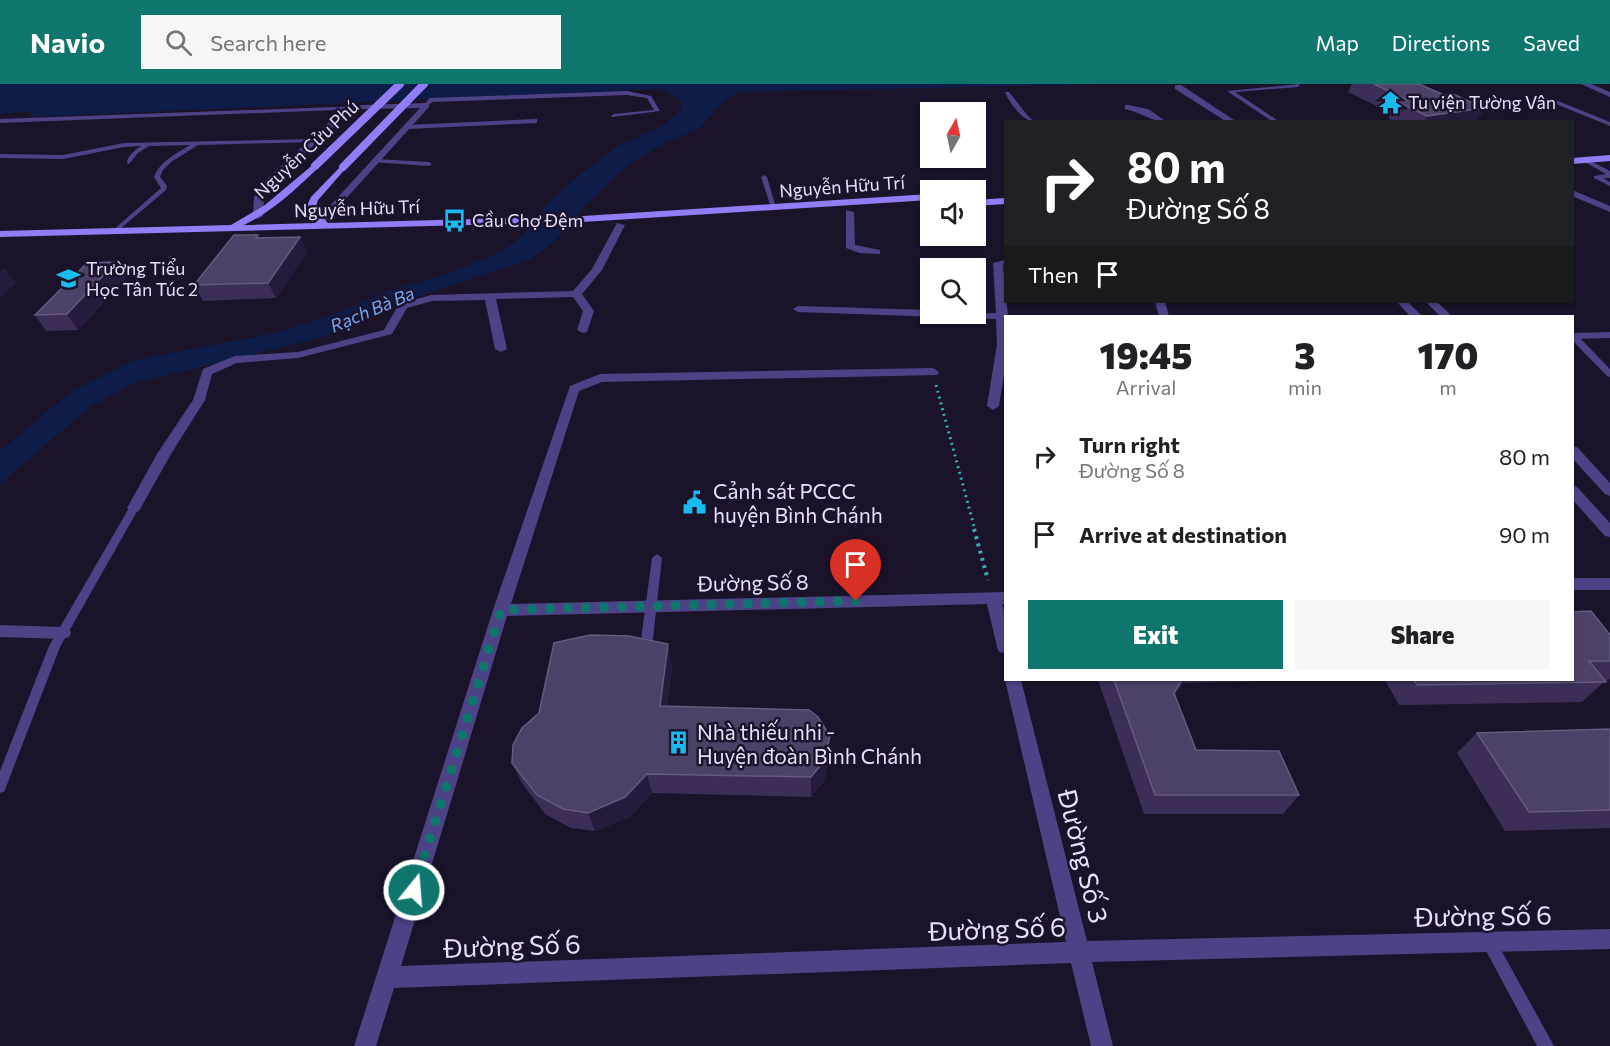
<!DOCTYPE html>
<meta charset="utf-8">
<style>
:root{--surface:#fff;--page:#f6f6f6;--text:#202124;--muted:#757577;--accent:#0f766e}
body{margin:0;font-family:Commissioner,sans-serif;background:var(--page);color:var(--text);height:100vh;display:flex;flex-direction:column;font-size:22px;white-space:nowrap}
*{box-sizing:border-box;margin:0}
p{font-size:20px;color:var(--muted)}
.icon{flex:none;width:33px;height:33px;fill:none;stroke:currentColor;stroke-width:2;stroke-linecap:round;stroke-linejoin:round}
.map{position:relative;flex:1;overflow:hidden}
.details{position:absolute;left:1004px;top:231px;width:570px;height:366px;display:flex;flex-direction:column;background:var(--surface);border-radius:0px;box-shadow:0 2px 4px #0004}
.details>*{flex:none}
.banner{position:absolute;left:1004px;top:36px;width:570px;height:183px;border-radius:0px;box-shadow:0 2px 4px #0004;background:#202124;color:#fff;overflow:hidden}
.needle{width:39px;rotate:9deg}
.buttons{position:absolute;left:920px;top:18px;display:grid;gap:12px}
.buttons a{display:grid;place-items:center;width:66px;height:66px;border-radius:0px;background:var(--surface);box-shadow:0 2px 4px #0004;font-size:30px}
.pin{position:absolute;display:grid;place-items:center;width:51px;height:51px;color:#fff;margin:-62px -26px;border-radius:50% 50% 50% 0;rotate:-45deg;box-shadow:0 0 6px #0007}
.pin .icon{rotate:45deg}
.me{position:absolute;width:66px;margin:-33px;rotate:17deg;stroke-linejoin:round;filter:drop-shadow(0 0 4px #0008)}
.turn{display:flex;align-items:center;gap:21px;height:126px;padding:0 24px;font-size:27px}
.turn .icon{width:78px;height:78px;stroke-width:2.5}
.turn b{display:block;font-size:42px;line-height:51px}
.then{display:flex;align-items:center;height:57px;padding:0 24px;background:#0003;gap:12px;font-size:22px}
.eta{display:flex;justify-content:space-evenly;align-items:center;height:102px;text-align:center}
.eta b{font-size:36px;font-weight:800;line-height:42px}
.action{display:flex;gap:12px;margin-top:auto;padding:12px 24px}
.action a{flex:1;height:69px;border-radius:0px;background:var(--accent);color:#fff;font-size:24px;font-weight:800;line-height:69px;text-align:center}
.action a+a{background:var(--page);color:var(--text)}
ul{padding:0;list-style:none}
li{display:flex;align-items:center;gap:18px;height:78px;padding:0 24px}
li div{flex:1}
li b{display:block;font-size:22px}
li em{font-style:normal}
header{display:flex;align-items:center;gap:36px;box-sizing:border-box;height:84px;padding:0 30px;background:var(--accent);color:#fff}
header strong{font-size:28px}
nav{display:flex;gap:33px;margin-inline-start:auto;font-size:21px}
.search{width:420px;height:54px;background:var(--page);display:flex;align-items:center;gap:15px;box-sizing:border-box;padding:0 21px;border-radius:0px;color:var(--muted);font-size:22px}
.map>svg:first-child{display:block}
</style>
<header>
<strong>Navio</strong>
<div class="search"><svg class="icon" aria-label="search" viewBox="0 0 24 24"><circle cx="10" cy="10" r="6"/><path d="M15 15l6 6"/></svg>Search here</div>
<nav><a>Map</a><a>Directions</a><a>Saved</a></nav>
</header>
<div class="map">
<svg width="1610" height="962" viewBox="0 0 1610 962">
<rect width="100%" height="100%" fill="#1b132a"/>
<path fill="#0f1c47" d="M0,0H1105L740,8L726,15L701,43L658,63L624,84L584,123L554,158L528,177L415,213L323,253L135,299L91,322L0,400V367L72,307L134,276L271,250L340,228L389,206L438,193L489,173L508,163L523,151L550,117L582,89L618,62L666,40L682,24V19L680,15L664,5L31,33V27L0,30Z"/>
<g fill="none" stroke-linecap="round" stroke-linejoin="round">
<path stroke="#3aabb5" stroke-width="3" stroke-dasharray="2 4" stroke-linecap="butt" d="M936,301L975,446"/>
<path stroke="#3aabb5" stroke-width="4" stroke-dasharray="3 4.5" stroke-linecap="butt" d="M974,445L988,496"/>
<path fill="#4e4286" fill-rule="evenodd" d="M1300,0L1298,3L1235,8L1280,38H1273L1227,7Z
M627,7L651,12L660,27L612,33L611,32L614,30L654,26L647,14L627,11L432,18L428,22L423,21L430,14Z
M1005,8H1009L1028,32L1035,38C1023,38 1009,18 1005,8Z
M1553,15L1610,38V42L1551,18Z
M364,22L362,25L0,39V35Z
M314,55L317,57L316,58L198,61L171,78L163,86L160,93L167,102L166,106L114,150L112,149V147L161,104L154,93C160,77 176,70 190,61L149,62L138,69L129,80L127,79C127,72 135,66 141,62L124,63L63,75L0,74V70L63,71L124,59Z
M375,75L429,78L432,80L429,82L373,78L372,77Z
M1583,75H1587L1610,87V94H1603L1610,98V102L1594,94V92L1606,90L1583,77Z
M764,91L767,93L776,124L771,123L761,93Z
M1572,250H1576L1610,285V293L1607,292L1572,256Z
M134,421L139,424L60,563L6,703L5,707L0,709V687L49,562L129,424Z
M657,470L662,474L652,563L650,566L646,568L642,566L640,563L652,474Z
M1489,851L1494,853L1554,962H1537L1484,863L1482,858L1484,853Z"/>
<path fill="#4e4286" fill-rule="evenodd" d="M1581,0H1591L1610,8V13Z
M1175,1H1181L1237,38H1227L1175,5Z
M1128,21L1148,25L1167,38C1153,38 1140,28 1125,25V21Z
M534,35H537V39L407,45L403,43L407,41Z
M1572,106L1610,122V128L1572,112Z
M846,126L854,128L855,161L880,166V170L859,169L846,164Z
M617,139L625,141L602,186L582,210L594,227L587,248L583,249L577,246L583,227L573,213L496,215L507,265L501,268L495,265L485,216L432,217L407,224L392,250L298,274L237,279L212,290L205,316L171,370L139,427L134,429L127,424L157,370L193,316L203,285L235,272L298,268L384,246L399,220L431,211L573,207L592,185Z
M1005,176L1003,182L1008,232H1005V284L999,322L993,326L987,322L997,260L996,235L798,228L793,225L798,222L930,226V230L996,229L993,179Z
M1155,218H1165L1169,232H1159Z
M1610,248V254L1572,255V249Z
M933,284L939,288L937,291L602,298L579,307L511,520L1005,508V520H1002L1005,531V569L999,568L997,563L987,520L507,532L401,882L1066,858L1005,596V595L1021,596L1087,857L1610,845V865L1092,878L1113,962H1091L1071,879L394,904L376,962H354L493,526L570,302L600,290Z
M1572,494H1610V506H1572Z
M0,541L63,543L69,545L71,549L69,553L63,555L0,553Z"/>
<path fill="#4e4286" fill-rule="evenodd" d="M426,19H429V23L323,140L315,138L420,24L362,25L349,29L272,100L264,113L263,132L258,135L253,132L254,113L266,96L343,25L362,21Z
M1397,218H1408L1422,232H1410Z
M1426,218H1437L1452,232H1440Z
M1572,362L1577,363L1610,399V412L1605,410L1572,374Z
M1572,401L1577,403L1610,439V453L1605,452L1572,415Z"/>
<path fill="#917df6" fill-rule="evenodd" d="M1610,71V77L1572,80V74Z
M315,79L319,82L318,84C295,106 273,127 244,141L316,139L305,126L311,113L343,80L347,83L318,116L315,126L328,139L583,132L930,110V116L583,138L0,153V147L231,141L265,121Z
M1005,114V120L975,122V116Z"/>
<path stroke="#917df6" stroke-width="8" d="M315,82L400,0
M343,83L424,0"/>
</g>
<path fill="#3c2e57" d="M1352,0H1419L1477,38H1395L1388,34L1391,29L1348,8Z
M260,153H300L307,168L276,214L203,217L194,201Z
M116,178L126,194L78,246L46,247L35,231Z
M1610,551V595L1607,597H1605L1582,618L1399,621L1385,596H1572Z
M672,581L667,622L829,672L824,697L811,713L652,709L631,732L595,747L571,744L545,730L522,699L512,679Z
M1098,596H1296L1183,599L1175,611L1196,666L1299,711L1283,730H1144Z
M1610,645V744L1505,747L1457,669L1477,649Z"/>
<path fill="#271b3d" d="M1484,24L1477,38H1424L1427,32Z
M300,153L307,168L276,214L268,199Z
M116,178L126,194L78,246L67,230Z
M5,184L16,199L0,214V188Z
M668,560L672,581L664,643L660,622Z
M1182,596H1185L1163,629L1174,609Z
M830,652L829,672L824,697L811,713V693Z
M647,690L652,709L631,732L595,747L588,729Z"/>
<path fill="#4e4168" stroke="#665a80" stroke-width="1.5" d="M1374,0H1419L1444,11L1453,10L1484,24L1427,32L1396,17L1407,16Z
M234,151H258L256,154L300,153L268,199L194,201Z
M116,178L67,230L35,231L87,179Z
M1591,527L1610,551V577H1589L1606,598L1417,601L1414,596H1572V528Z
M590,551L629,552L668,560L660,622L809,626L818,633L830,652L824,677L811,693L647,690L625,713L588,729L563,725L537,711L512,679L513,661L522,644L539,629L554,559Z
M1114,596H1182L1174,609L1196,666L1279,667L1299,711H1155Z
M1610,645V726L1529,728L1477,649Z"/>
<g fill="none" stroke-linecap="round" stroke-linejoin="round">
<path stroke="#0f766e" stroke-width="10" stroke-dasharray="0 18" d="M414,806L501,526L856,517"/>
</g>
<defs>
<symbol id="temple-bare" viewBox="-9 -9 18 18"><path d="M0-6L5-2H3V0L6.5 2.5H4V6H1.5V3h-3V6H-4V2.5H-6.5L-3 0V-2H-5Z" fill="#19baee" stroke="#1b132a" stroke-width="2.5" paint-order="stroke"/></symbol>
<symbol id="bus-bare" viewBox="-9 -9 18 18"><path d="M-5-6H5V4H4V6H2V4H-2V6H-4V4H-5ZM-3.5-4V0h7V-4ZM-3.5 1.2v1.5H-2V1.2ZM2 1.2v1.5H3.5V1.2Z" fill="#19baee" stroke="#1b132a" stroke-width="2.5" paint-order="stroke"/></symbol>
<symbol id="school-bare" viewBox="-9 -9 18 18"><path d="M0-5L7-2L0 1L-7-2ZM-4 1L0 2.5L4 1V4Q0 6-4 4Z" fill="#19baee" stroke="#1b132a" stroke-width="2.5" paint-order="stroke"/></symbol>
<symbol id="civic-bare" viewBox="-9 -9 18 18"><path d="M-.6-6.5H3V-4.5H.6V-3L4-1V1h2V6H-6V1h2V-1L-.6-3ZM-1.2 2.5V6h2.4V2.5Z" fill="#19baee" stroke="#1b132a" stroke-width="2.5" paint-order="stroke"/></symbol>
<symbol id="building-bare" viewBox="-9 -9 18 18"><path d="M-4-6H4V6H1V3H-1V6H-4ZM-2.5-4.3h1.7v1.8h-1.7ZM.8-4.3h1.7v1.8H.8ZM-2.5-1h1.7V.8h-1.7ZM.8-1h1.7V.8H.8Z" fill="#19baee" stroke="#1b132a" stroke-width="2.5" paint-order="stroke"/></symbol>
</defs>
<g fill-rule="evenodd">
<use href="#temple-bare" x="1374" y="2" width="33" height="33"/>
<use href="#bus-bare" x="438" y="120" width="33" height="33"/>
<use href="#school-bare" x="52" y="178" width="33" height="33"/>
<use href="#civic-bare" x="678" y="402" width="33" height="33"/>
<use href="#building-bare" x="662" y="642" width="33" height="33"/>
</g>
<g text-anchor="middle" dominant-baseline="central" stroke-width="5" stroke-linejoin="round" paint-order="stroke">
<g font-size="18" fill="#e7dffd" stroke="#1b132a" text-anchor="start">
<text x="1408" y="18">Tu viện Tường Vân</text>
<text x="472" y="136">Cầu Chợ Đệm</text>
<text x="86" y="184">Trường Tiểu<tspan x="86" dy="21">Học Tân Túc 2</tspan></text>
</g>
<g font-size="18" fill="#e7dffd" stroke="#1b132a">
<text transform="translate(306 65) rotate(-43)">Nguyễn Cửu Phú</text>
<text transform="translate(842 102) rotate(-4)">Nguyễn Hữu Trí</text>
<text transform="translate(357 124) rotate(-2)">Nguyễn Hữu Trí</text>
</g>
<g font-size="18" font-style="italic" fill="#75a7f5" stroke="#1b132a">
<text transform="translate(372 225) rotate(-23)">Rạch Bà Ba</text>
</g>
<g font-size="21" fill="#e7dffd" stroke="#1b132a" text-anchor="start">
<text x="713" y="406">Cảnh sát PCCC<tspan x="713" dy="24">huyện Bình Chánh</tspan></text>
<text x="697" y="647">Nhà thiếu nhi -<tspan x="697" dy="24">Huyện đoàn Bình Chánh</tspan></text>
</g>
<g font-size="21" fill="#e7dffd" stroke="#1b132a">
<text transform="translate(753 498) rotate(-1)">Đường Số 8</text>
</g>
<g font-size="26" fill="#e7dffd" stroke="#1b132a">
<text transform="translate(1084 772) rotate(76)">Đường Số 3</text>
<text transform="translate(1483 831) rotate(-1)">Đường Số 6</text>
<text transform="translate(997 844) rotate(-2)">Đường Số 6</text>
<text transform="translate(512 861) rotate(-2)">Đường Số 6</text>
</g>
</g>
</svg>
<div class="buttons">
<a><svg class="needle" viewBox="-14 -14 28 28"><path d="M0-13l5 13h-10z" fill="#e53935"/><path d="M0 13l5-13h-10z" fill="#757577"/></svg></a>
<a><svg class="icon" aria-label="sound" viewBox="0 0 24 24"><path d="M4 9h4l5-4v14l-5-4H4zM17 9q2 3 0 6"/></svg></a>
<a><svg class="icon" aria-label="search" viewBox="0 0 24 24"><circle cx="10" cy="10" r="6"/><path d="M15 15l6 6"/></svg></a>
</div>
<div class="pin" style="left:856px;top:517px;background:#d93025"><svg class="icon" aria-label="arrive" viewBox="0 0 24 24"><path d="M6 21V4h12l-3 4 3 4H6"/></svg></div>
<svg class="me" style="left:414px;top:806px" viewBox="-20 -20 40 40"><circle r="17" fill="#0f766e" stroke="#fff" stroke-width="3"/><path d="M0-11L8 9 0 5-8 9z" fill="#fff"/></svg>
<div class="banner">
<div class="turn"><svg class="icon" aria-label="right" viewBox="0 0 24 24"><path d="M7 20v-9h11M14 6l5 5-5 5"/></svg><div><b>80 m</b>Đường Số 8</div></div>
<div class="then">Then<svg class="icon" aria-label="arrive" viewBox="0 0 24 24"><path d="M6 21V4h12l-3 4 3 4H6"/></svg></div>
</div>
<section class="details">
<div class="eta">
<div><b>19:45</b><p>Arrival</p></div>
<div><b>3</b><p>min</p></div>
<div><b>170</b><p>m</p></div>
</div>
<ul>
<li><svg class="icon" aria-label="right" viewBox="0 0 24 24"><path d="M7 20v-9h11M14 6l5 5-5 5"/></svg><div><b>Turn right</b><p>Đường Số 8</p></div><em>80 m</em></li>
<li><svg class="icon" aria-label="arrive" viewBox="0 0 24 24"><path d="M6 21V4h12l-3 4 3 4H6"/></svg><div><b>Arrive at destination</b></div><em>90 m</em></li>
</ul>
<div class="action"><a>Exit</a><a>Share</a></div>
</section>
</div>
